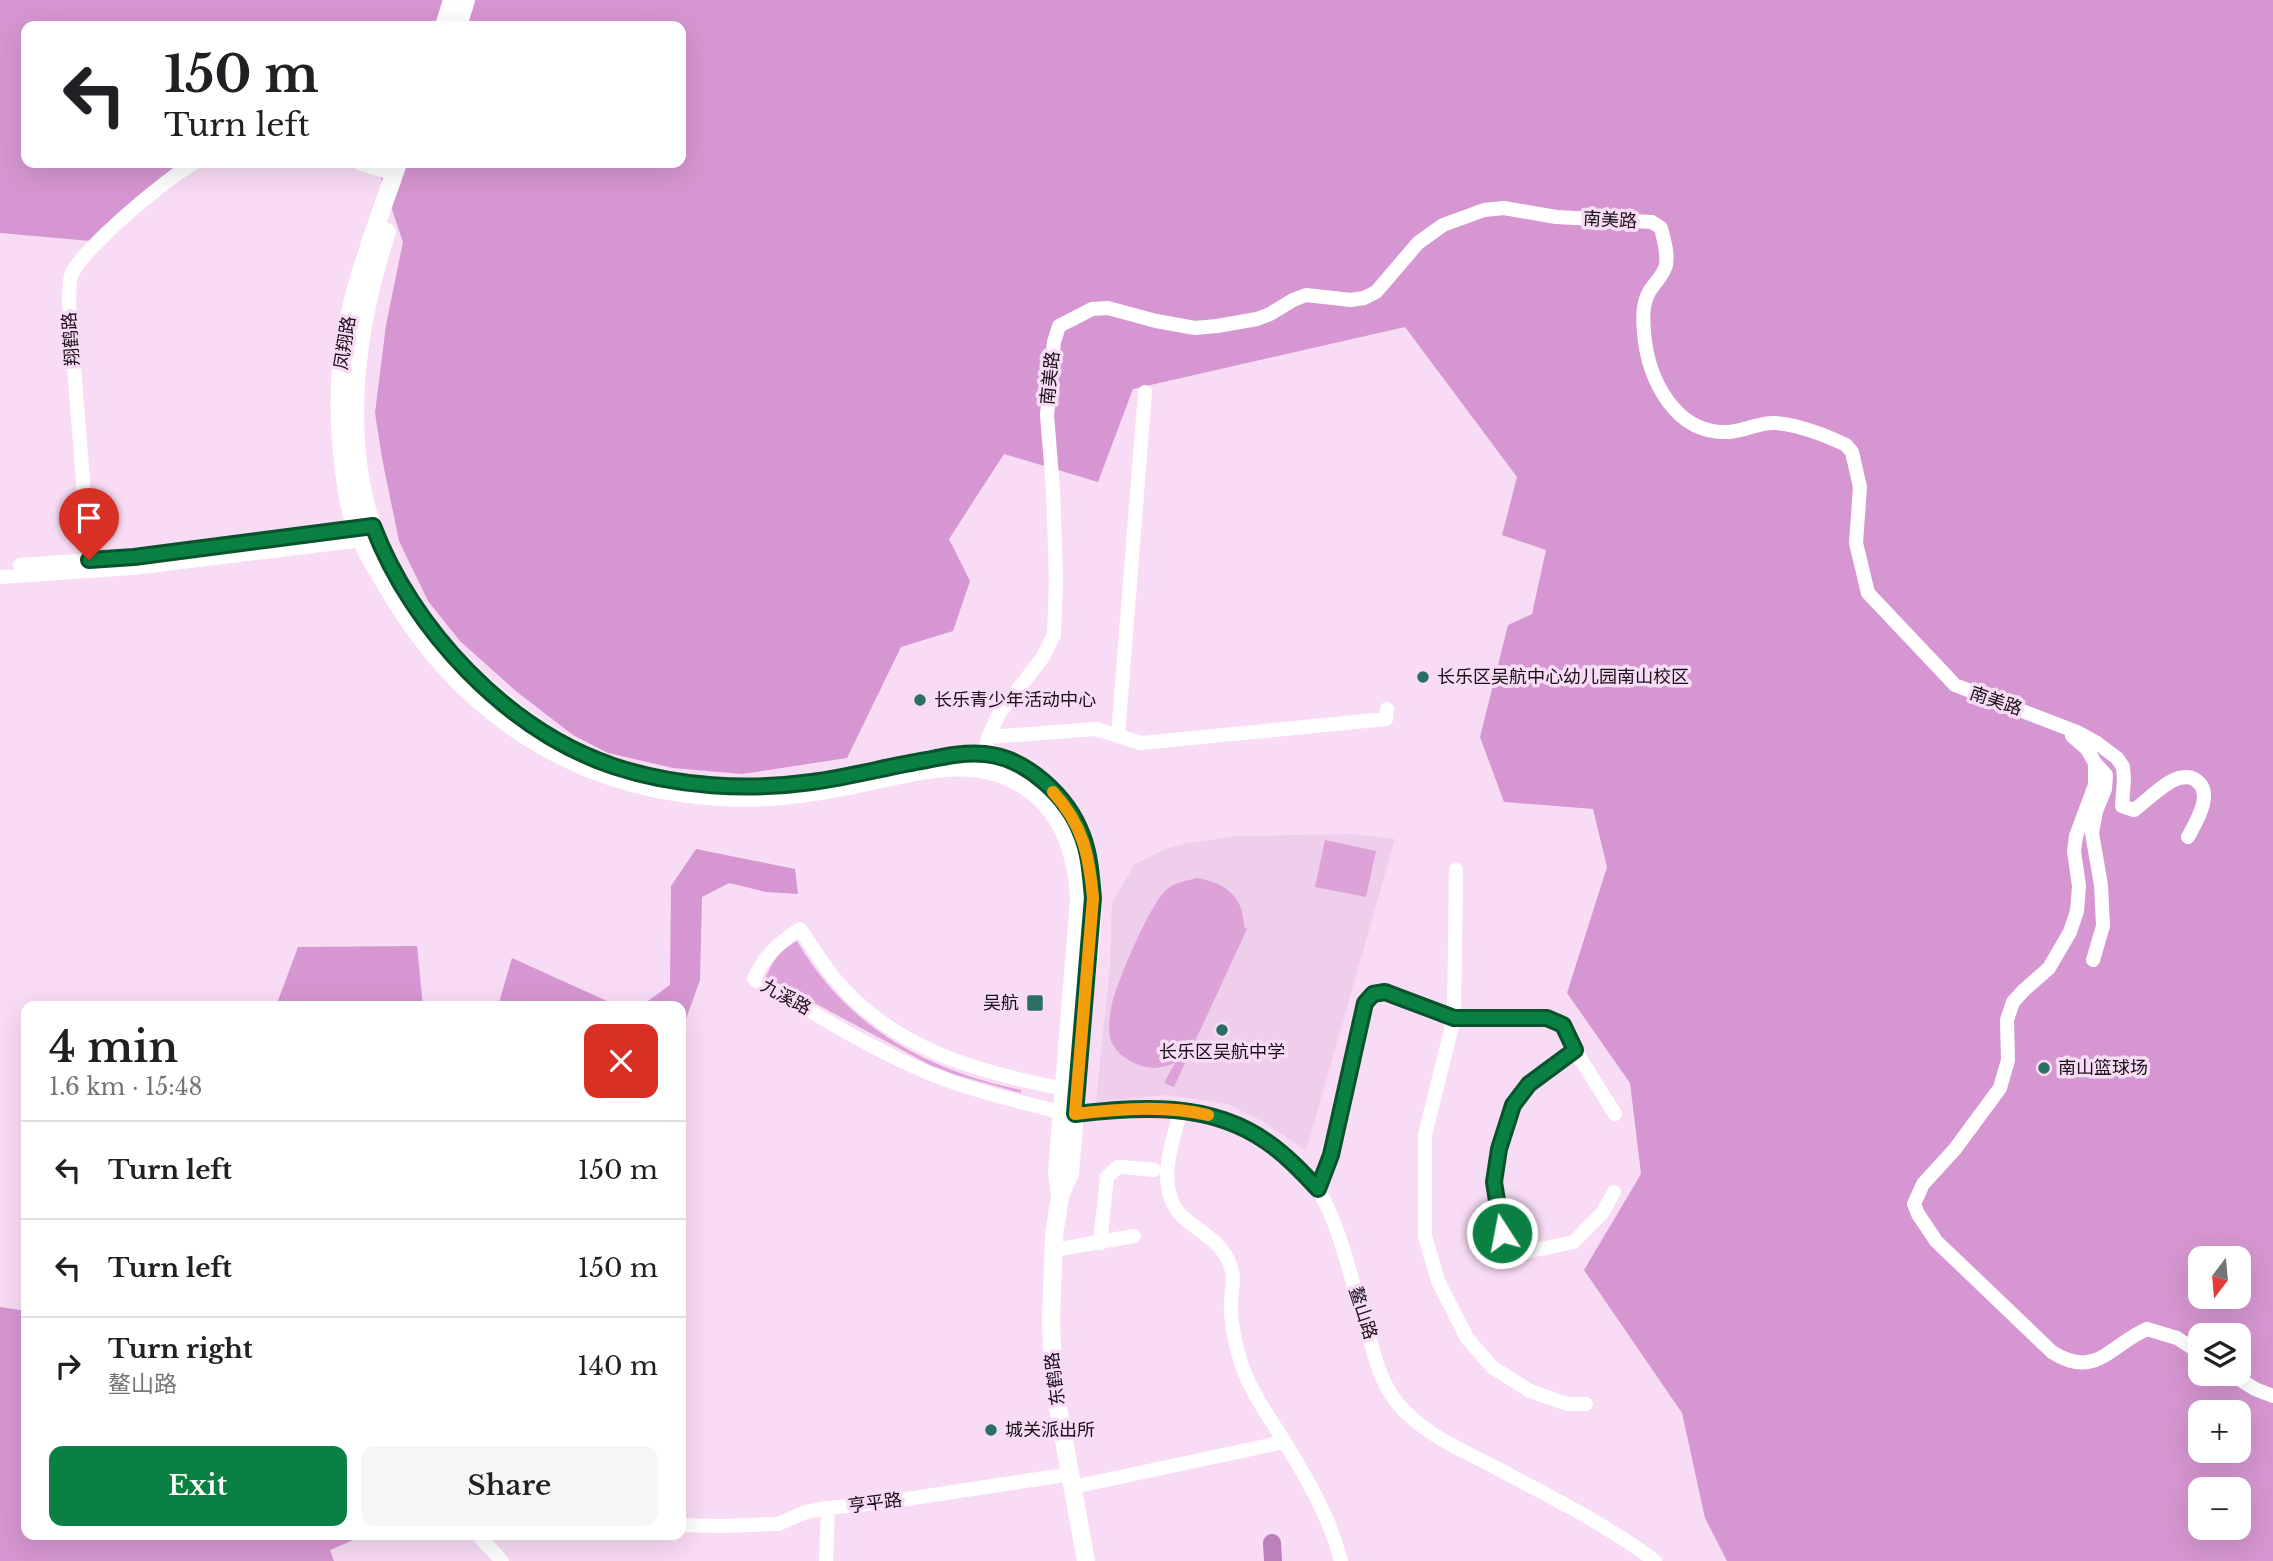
<!DOCTYPE html>
<meta charset="utf-8">
<style>
:root{--surface:#fff;--page:#f6f6f6;--text:#202124;--muted:#757577;--line:#e0e0e0;--accent:#0b8043}
body{margin:0;font-family:"Libre Baskerville","Noto Sans SC",serif;background:var(--page);color:var(--text);height:100vh;display:flex;flex-direction:column;font-size:26px;white-space:nowrap}
*{box-sizing:border-box;margin:0}
p{font-size:23px;color:var(--muted)}
.icon{flex:none;width:38px;height:38px;fill:none;stroke:currentColor;stroke-width:2;stroke-linecap:round;stroke-linejoin:round}
.map{position:relative;flex:1;overflow:hidden}
.panel{position:absolute;left:21px;top:1001px;width:665px;height:539px;display:flex;flex-direction:column;background:var(--surface);border-radius:14px;box-shadow:0 7px 28px #0002}
.panel>*{flex:none}
.top-card{position:absolute;left:21px;top:21px;width:665px;height:147px;border-radius:14px;box-shadow:0 7px 28px #0002;background:#fff;color:var(--text);overflow:hidden}
.needle{width:46px;rotate:196deg}
.buttons{position:absolute;left:2188px;top:1246px;display:grid;gap:14px}
.buttons a{display:grid;place-items:center;width:63px;height:63px;border-radius:14px;background:var(--surface);box-shadow:0 7px 28px #0002;font-size:35px}
.pin{position:absolute;display:grid;place-items:center;width:60px;height:60px;color:#fff;margin:-72px -30px;border-radius:50% 50% 50% 0;rotate:-45deg;box-shadow:0 0 7px #0007}
.pin .icon{rotate:45deg}
.me{position:absolute;width:77px;margin:-38px;rotate:349deg;stroke-linejoin:round;filter:drop-shadow(0 0 5px #0008)}
.turn{display:flex;align-items:center;gap:24px;height:147px;padding:0 28px;font-size:32px}
.turn .icon{width:91px;height:91px;stroke-width:2.5}
.turn b{display:block;font-size:49px;line-height:60px}
.round{display:grid;place-items:center;flex:none;width:74px;height:74px;border-radius:14px;background:var(--page)}
.head{display:flex;align-items:center;justify-content:space-between;height:119px;padding:0 28px}
h1{font-size:42px;font-weight:600;line-height:52px}
.primary-button{display:flex;gap:14px;margin-top:auto;padding:14px 28px}
.primary-button a{flex:1;height:80px;border-radius:14px;background:var(--accent);color:#fff;font-size:28px;font-weight:600;line-height:80px;text-align:center}
.primary-button a+a{background:var(--page);color:var(--text)}
ul{padding:0;list-style:none}
li{display:flex;align-items:center;gap:21px;height:98px;padding:0 28px;border-top:2px solid var(--line)}
li div{flex:1}
li b{display:block;font-size:26px}
li em{font-style:normal}
.map>svg:first-child{display:block}
</style>
<div class="map">
<svg width="2273" height="1561" viewBox="0 0 2273 1561">
<rect width="100%" height="100%" fill="#f8dcf5"/>
<path fill="#efceec" d="M1353,834L1395,839L1306,1151L1264,1122L1227,1104L1167,1095L1096,1102L1110,965L1112,902L1135,864L1165,849L1188,843L1238,836Z"/>
<path fill="#dda3d9" d="M1325,840L1376,851L1366,897L1315,887Z
M1197,878C1226,883 1243,896 1244,926L1247,929L1174,1087L1164,1083L1175,1063C1160,1069 1149,1070 1134,1063C1124,1058 1115,1051 1111,1041C1108,1032 1109,1019 1111,1009C1115,986 1150,903 1167,889C1175,882 1187,881 1197,878Z
M797,941C847,1027 926,1070 1021,1090V1093L956,1075L930,1065L766,977C773,960 781,949 797,941Z"/>
<path fill="#d696d1" fill-rule="evenodd" d="M0,0H2273V1561H1727L1705,1518L1682,1413L1584,1270L1641,1174L1630,1083L1567,993L1607,867L1593,809L1504,802L1480,737L1508,625L1532,614L1546,550L1502,535L1517,477L1405,327L1133,389L1098,482L1004,454L949,539L970,581L953,631L901,647L847,758L742,774L673,768L608,753L573,735L517,692L460,641L428,601L399,541L382,458L375,413L386,325L403,242L376,163H681V26H26V163H205L127,208L91,241L0,233ZM2200,1258H2238V1297H2200ZM2200,1335H2238V1374H2200ZM2200,1412H2238V1451H2200ZM2200,1489H2238V1528H2200Z
M696,849L795,869L798,894L766,892L729,883L702,897L700,980L681,1033V1006H641L670,985L671,886Z
M417,946L423,1006H276L298,947Z
M512,958L618,1006H498Z
M0,1307L26,1311V1535H365L330,1550L334,1561H0Z"/>
<g fill="none" stroke-linecap="round" stroke-linejoin="round">
<path stroke="#be80bb" stroke-width="18" d="M1272,1543L1273,1561"/>
<path stroke="#fff" stroke-width="14" d="M359,163L394,174
M20,565L134,557L365,528
M90,570L69,303C69,295 69,284 71,276C79,251 168,177 194,163
M0,577L133,568L371,539
M1118,735L1145,392
M2072,736L2087,749L2095,763V785L2076,836L2074,851L2079,886L2077,911L2070,932L2049,968L2024,990L2013,1002L2007,1020L2008,1060L2000,1088L1955,1149L1923,1184L1914,1204L1918,1214L1936,1241L2052,1352C2096,1380 2110,1345 2147,1329L2177,1338L2200,1353
M988,737L1096,729L1141,743L1386,719L1387,709
M985,754L988,737L999,714L1043,657L1054,635L1056,579L1053,489L1047,415L1054,342L1059,326L1092,309L1108,308L1156,321L1195,328L1217,326L1257,319L1270,314L1293,300L1306,295L1351,300L1364,298L1376,292L1418,243L1443,225L1484,210L1504,208L1556,217L1652,222L1661,228C1664,240 1668,253 1666,265C1664,275 1654,283 1649,292C1642,305 1643,319 1644,333C1648,379 1675,435 1729,432C1744,431 1760,422 1775,423C1799,425 1825,435 1846,445L1852,452L1860,487L1856,543L1868,593L1955,685L2077,732L2097,743L2117,758L2123,767L2124,779L2122,806L2134,810C2148,800 2163,783 2179,778C2185,777 2189,776 2194,779C2216,791 2196,822 2188,837
M1456,870L1454,1018L1425,1135V1236L1438,1281L1467,1338L1492,1367L1530,1391L1567,1404H1586
M2093,960L2103,926L2101,885L2092,833L2096,811L2105,789L2106,775L2095,763
M1575,1050C1559,1061 1540,1072 1528,1086C1507,1111 1495,1149 1494,1182C1493,1206 1502,1232 1507,1256L1574,1242L1603,1212L1614,1192
M1181,1110C1172,1143 1154,1189 1183,1217C1197,1230 1216,1239 1226,1256C1239,1278 1229,1291 1231,1313C1232,1330 1237,1350 1242,1366C1251,1392 1269,1417 1284,1441C1307,1478 1330,1518 1341,1561
M1063,1113C1018,1101 972,1091 929,1073C868,1048 812,1011 754,979C764,956 780,942 800,929C810,944 820,959 830,973C889,1048 976,1072 1065,1089
M1075,1114C1157,1104 1237,1103 1297,1168C1304,1175 1313,1182 1319,1191C1339,1225 1348,1268 1360,1306C1371,1338 1376,1378 1398,1404C1424,1435 1465,1451 1500,1470C1553,1498 1607,1525 1655,1561
M1318,1189L1331,1155L1365,1003L1373,994L1385,992L1454,1018L1547,1019L1563,1025L1575,1050L1615,1114
M1100,1243L1107,1177L1118,1167H1122L1154,1170
M1054,1250L1134,1236
M2231,1374L2255,1389L2273,1396
M1073,1487L1284,1442
M681,1525L720,1526L778,1524L806,1512L828,1508L887,1502L1071,1474
M478,1535L502,1561
M826,1561L828,1508"/>
<path stroke="#fff" stroke-width="18" d="M444,26L452,0
M458,26L466,0
M398,163C374,234 343,307 340,383C338,421 343,495 357,531C365,551 377,570 388,588C460,713 575,789 720,797C761,800 803,795 843,787C892,778 948,758 997,773C1055,791 1077,843 1079,900L1057,1172L1060,1196L1054,1236L1051,1320L1053,1380L1086,1561
M387,232C353,335 337,459 386,560C407,604 441,645 476,678C509,709 548,739 589,756
M926,760C945,756 966,752 985,754C1039,760 1081,814 1090,864C1098,911 1086,973 1082,1020
M1061,1193L1070,1173L1076,1101"/>
</g>
<g fill="none" stroke-linecap="round" stroke-linejoin="round">
<defs>
<path id="route" d="M89,560L134,557L373,526C412,629 507,730 613,766C676,787 747,791 812,782C851,777 889,766 927,760C946,756 965,752 985,754C1027,758 1068,797 1082,835C1090,855 1091,877 1093,898L1075,1114C1140,1106 1211,1102 1267,1142C1286,1155 1302,1172 1318,1189L1331,1155L1365,1003L1373,994L1385,992L1454,1018H1547L1563,1025L1575,1050L1529,1084L1513,1105L1499,1149L1494,1182L1502,1233"/>
</defs>
<use href="#route" stroke="#07532c" stroke-width="18"/>
<use href="#route" stroke="#0b8043" stroke-width="12"/>
<path stroke="#f59e0b" stroke-width="12" d="M1053,792C1083,825 1089,855 1093,898L1075,1114C1118,1109 1166,1105 1208,1115"/>
</g>
<g fill="#2b6f63" stroke="#f8dcf5" stroke-width="2.5">
<circle cx="1423" cy="677" r="7"/>
<circle cx="920" cy="700" r="7"/>
<rect x="1026" y="994" width="18" height="18" rx="3.5"/>
<circle cx="1222" cy="1030" r="7"/>
<circle cx="2044" cy="1068" r="7"/>
<circle cx="991" cy="1430" r="7"/>
</g>
<g text-anchor="middle" dominant-baseline="central" stroke-width="7" stroke-linejoin="round" paint-order="stroke">
<g font-size="18" fill="#180f18" stroke="#f8dcf5">
<text transform="translate(1610 220) rotate(3)">南美路</text>
<text transform="translate(71 339) rotate(-94)">翔鹤路</text>
<text transform="translate(345 343) rotate(-81)">凤翔路</text>
<text transform="translate(1050 378) rotate(-84)">南美路</text>
<text transform="translate(1996 701) rotate(19)">南美路</text>
<text transform="translate(786 997) rotate(29)">九溪路</text>
<text transform="translate(1363 1313) rotate(72)">鳌山路</text>
<text transform="translate(1055 1379) rotate(-97)">东鹤路</text>
<text transform="translate(875 1503) rotate(-7)">亨平路</text>
</g>
<g font-size="18" fill="#180f18" stroke="#f8dcf5" text-anchor="start">
<text x="1437" y="677">长乐区吴航中心幼儿园南山校区</text>
<text x="934" y="700">长乐青少年活动中心</text>
<text x="1019" y="1003" text-anchor="end">吴航</text>
<text x="1222" y="1052" text-anchor="middle">长乐区吴航中学</text>
<text x="2058" y="1068">南山篮球场</text>
<text x="1005" y="1430">城关派出所</text>
</g>
</g>
</svg>
<div class="buttons">
<a><svg class="needle" viewBox="-14 -14 28 28"><path d="M0-13l5 13h-10z" fill="#e53935"/><path d="M0 13l5-13h-10z" fill="#757577"/></svg></a>
<a><svg class="icon" aria-label="layers" viewBox="0 0 24 24"><path d="M12 4l9 5-9 5-9-5zM3 14l9 5 9-5"/></svg></a>
<a>+</a>
<a>−</a>
</div>
<div class="pin" style="left:89px;top:560px;background:#d93025"><svg class="icon" aria-label="arrive" viewBox="0 0 24 24"><path d="M6 21V4h12l-3 4 3 4H6"/></svg></div>
<svg class="me" style="left:1502px;top:1233px" viewBox="-20 -20 40 40"><circle r="17" fill="#0b8043" stroke="#fff" stroke-width="3"/><path d="M0-11L8 9 0 5-8 9z" fill="#fff"/></svg>
<div class="top-card">
<div class="turn"><svg class="icon" aria-label="left" viewBox="0 0 24 24"><path d="M17 20v-9H6M10 6l-5 5 5 5"/></svg><div><b>150 m</b>Turn left</div></div>
</div>
<section class="panel">
<div class="head"><div><h1>4 min</h1><p>1.6 km · 15:48</p></div><a class="round" style="background:#d93025;color:#fff"><svg class="icon" aria-label="close" viewBox="0 0 24 24"><path d="M6 6l12 12M18 6L6 18"/></svg></a></div>
<ul>
<li><svg class="icon" aria-label="left" viewBox="0 0 24 24"><path d="M17 20v-9H6M10 6l-5 5 5 5"/></svg><div><b>Turn left</b></div><em>150 m</em></li>
<li><svg class="icon" aria-label="left" viewBox="0 0 24 24"><path d="M17 20v-9H6M10 6l-5 5 5 5"/></svg><div><b>Turn left</b></div><em>150 m</em></li>
<li><svg class="icon" aria-label="right" viewBox="0 0 24 24"><path d="M7 20v-9h11M14 6l5 5-5 5"/></svg><div><b>Turn right</b><p>鳌山路</p></div><em>140 m</em></li>
</ul>
<div class="primary-button"><a>Exit</a><a>Share</a></div>
</section>
</div>
